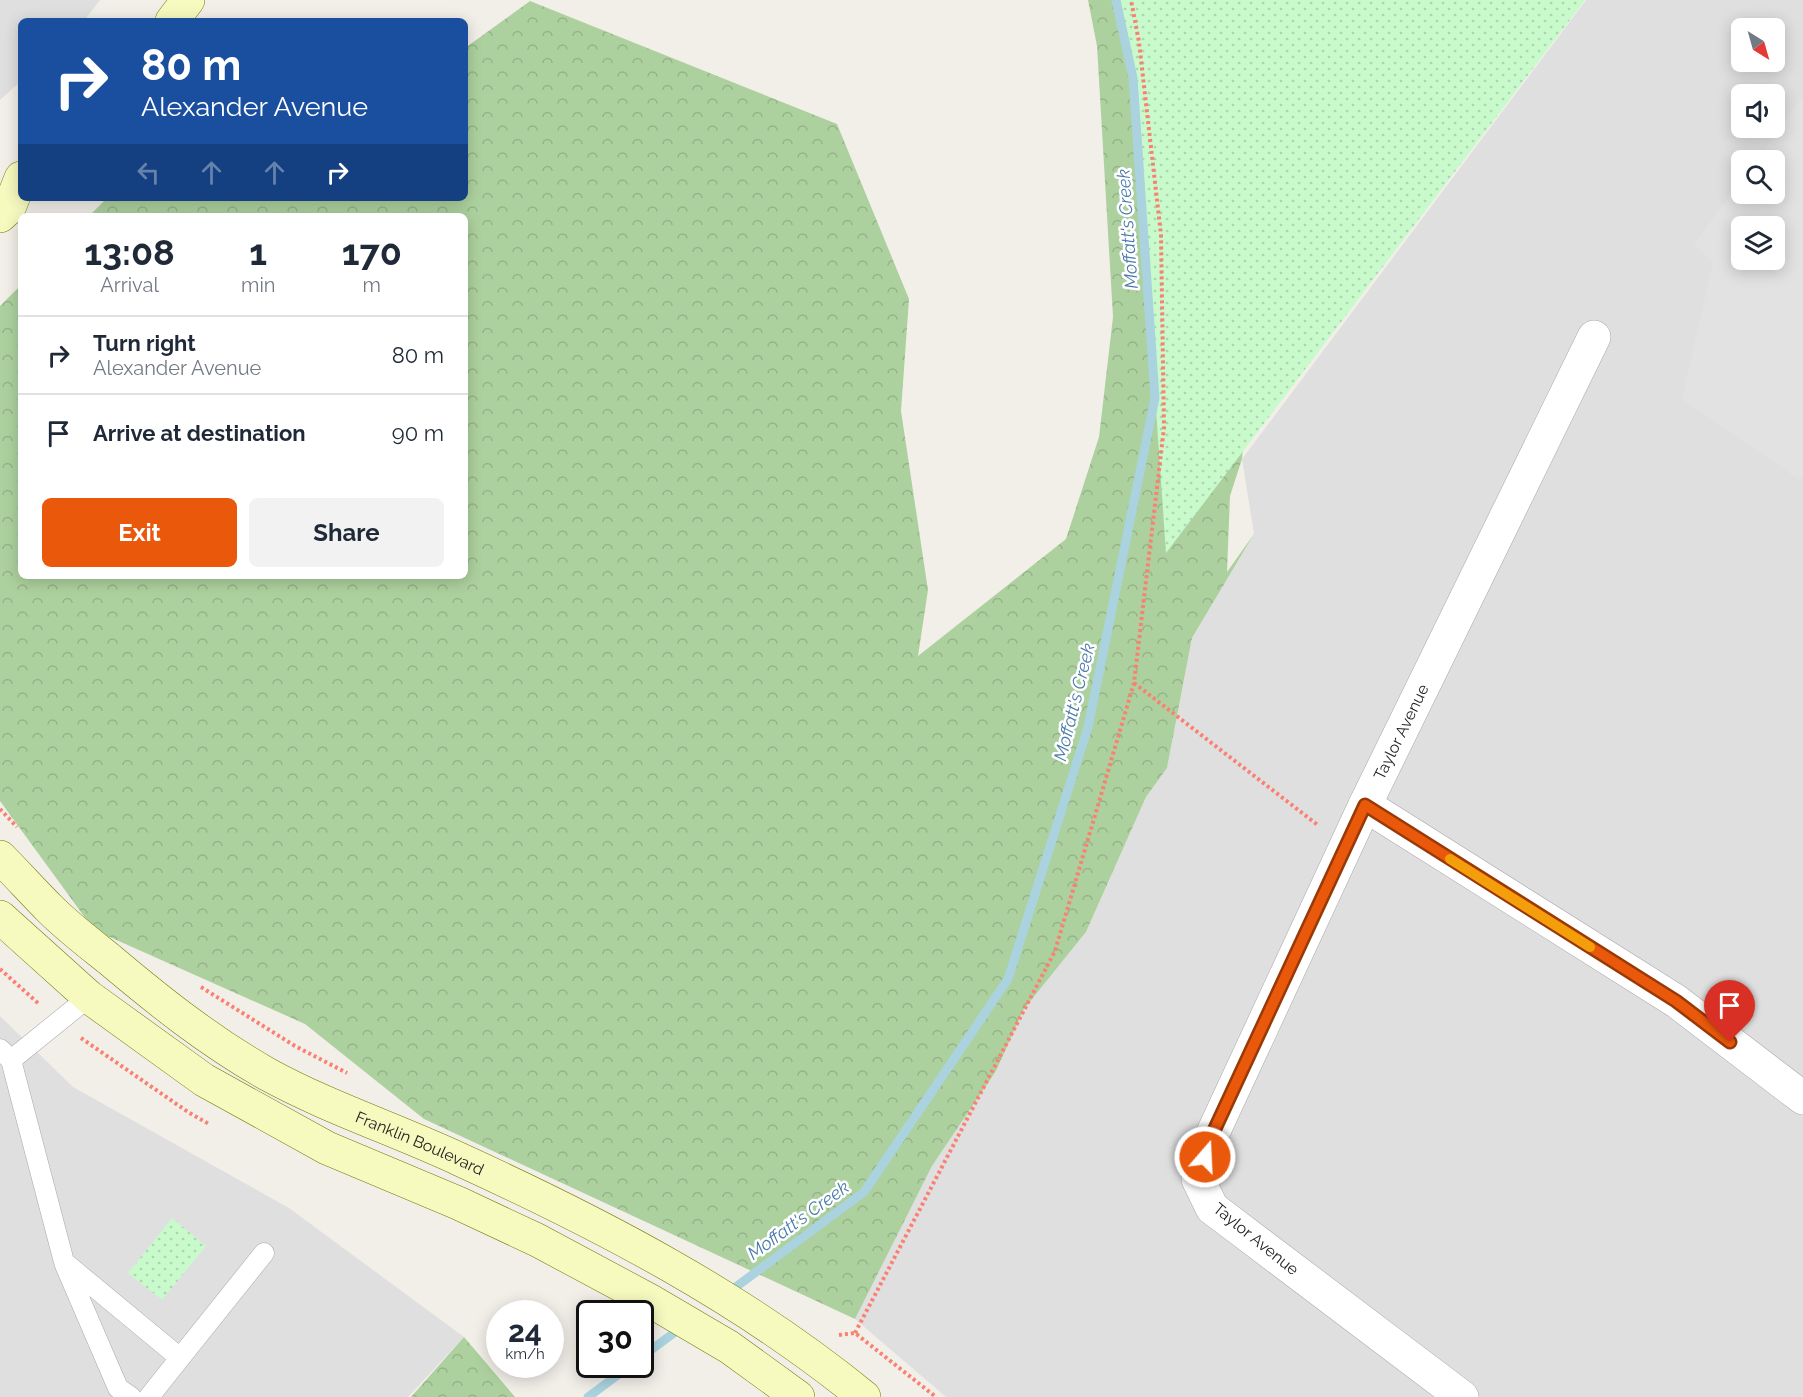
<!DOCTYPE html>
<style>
:root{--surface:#fff;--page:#f2f2f3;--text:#1f2937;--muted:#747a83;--line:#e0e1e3;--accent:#ea580c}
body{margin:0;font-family:Raleway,sans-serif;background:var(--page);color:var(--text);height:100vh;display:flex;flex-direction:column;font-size:22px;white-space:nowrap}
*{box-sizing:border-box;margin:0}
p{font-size:20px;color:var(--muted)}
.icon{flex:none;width:33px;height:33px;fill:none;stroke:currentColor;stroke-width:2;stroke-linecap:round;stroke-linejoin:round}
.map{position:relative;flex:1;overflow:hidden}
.drawer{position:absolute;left:18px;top:213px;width:450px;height:366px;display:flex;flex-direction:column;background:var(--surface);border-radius:9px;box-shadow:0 3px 15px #0003}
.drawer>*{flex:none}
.banner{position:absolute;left:18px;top:18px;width:450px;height:183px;border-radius:9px;box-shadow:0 3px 15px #0003;background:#1a4fa0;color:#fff;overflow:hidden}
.needle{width:39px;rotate:143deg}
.fabs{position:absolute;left:1731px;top:18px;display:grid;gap:12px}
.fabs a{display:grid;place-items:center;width:54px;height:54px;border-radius:9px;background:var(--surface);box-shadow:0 3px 15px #0003;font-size:30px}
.speed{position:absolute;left:486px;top:1300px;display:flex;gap:12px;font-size:30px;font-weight:700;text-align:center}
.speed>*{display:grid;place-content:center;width:78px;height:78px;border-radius:50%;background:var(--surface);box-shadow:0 3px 15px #0003;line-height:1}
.speed small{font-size:15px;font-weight:400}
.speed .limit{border:3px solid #111;border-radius:9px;background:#fff;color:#111}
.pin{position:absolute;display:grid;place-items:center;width:51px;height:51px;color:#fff;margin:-62px -26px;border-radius:50% 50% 50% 0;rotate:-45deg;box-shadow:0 0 6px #0007}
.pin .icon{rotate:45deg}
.me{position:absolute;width:66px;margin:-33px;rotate:19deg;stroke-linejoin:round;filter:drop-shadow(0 0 4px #0008)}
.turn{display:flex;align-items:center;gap:21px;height:126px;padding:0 24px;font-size:27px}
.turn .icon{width:78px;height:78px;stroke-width:2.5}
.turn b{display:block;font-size:42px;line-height:51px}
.lanes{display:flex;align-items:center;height:57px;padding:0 24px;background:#0003;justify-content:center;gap:30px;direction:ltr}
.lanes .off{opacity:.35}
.eta{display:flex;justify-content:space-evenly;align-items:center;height:102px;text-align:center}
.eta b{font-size:36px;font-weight:700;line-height:42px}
.button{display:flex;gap:12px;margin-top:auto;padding:12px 24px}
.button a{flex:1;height:69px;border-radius:9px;background:var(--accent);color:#fff;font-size:24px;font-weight:700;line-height:69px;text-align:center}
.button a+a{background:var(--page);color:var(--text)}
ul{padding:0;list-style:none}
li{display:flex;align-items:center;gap:18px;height:78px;padding:0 24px;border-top:2px solid var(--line)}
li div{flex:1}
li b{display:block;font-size:22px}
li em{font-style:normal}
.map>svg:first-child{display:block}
</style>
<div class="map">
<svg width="1803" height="1397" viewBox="0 0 1803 1397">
<defs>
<pattern id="forest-crowns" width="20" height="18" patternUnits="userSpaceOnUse" patternTransform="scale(1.5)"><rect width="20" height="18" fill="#add19e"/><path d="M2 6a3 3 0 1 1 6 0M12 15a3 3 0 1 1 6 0" fill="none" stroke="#95b388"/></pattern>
<pattern id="park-dots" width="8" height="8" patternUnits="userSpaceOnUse" patternTransform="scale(1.5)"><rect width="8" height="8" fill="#c8facc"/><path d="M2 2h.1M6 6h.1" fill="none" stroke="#acd6af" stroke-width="1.8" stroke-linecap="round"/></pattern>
</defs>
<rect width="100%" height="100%" fill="#f2efe9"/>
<path fill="#e0dfdf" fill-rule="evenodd" d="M0,0H100L84,21H21V81L0,100Z
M1586,0H1803V1397H946L855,1319L932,1166L996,1071L1024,1009L1086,932L1146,797L1167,768L1192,638L1254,534L1242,459ZM1742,28H1774V62H1742ZM1742,94H1774V128H1742ZM1742,160H1774V194H1742ZM1742,226H1774V260H1742Z
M0,1016L73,1087L289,1208L464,1337L408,1397H0Z"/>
<path fill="url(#forest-crowns)" d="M1088,0H1551L1245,423L1242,459L1230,496L1227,572L1254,534L1192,638L1167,768L1146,797L1086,932L1024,1009L996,1071L932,1166L855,1319L424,1119L305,1024L94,930L0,801V306L21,285V576H465V216H89L107,198H465V48L530,1L837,124L909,299L901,411L928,590L918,656L1066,539L1099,437L1113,317L1097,46Z
M464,1337L515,1397H411Z"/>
<path fill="url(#park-dots)" d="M1114,0H1585L1166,553L1134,93Z
M172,1218L206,1246L162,1300L128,1273Z"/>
<path fill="#e2e2e2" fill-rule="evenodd" d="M1803,97V476L1800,480L1682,399L1713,262L1694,245L1741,180L1742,194H1774V160H1756ZM1742,226H1774V260H1742Z"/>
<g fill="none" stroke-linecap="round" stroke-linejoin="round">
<path stroke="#aad3df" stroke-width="9" d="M729,1292L864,1192L1008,979L1088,727L1155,398L1133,78L1116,0
M640,1358L682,1327
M588,1397L631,1365"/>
<defs>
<path id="lane" d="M0,1049L11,1060L64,1262L180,1358L264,1253
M11,1060L89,997
M65,1265L118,1388L131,1397
M149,1397L180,1358"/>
<g id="street">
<path d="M1365,805L1676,1001L1803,1098"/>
<path id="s1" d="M1462,1397L1212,1208L1198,1179L1212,1135L1365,805L1594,337"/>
</g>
<g id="secondary">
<path d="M172,21L188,0"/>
<path d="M0,216L9,208L21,178"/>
<path id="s2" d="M0,857C17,874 33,892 50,909C68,927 89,943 109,959C160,1002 209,1041 267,1074C329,1108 397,1130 461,1160C603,1225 743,1298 864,1397"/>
<path d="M0,917L89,997L204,1080L327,1148L458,1203L537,1240L649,1300L729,1347L798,1397"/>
</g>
</defs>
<use href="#lane" stroke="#a9a9a9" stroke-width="21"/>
<use href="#street" stroke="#a9a9a9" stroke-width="34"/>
<use href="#secondary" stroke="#707d05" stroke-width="34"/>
<path stroke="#fa8072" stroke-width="4" stroke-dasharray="3 3" stroke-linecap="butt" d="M1134,683L1319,826
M0,809L17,827
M0,969L40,1005
M201,987L295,1046L347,1073
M81,1038L188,1112L209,1124
M855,1333L1055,951L1134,683L1164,428L1161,235L1139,42L1131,0
M839,1335L855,1333L936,1397"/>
<use href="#lane" stroke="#fff" stroke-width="20"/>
<use href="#street" stroke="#fff" stroke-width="33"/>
<use href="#secondary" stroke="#f7fabf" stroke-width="33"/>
</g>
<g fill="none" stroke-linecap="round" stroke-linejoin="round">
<defs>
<path id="route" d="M1205,1157L1212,1135L1365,805L1676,1001L1730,1042"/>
</defs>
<use href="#route" stroke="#983908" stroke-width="15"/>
<use href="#route" stroke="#ea580c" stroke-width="10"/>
<path stroke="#f59e0b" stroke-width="10" d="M1450,859L1590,947"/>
</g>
<g text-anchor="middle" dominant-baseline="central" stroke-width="5" stroke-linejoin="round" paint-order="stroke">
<g font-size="16" fill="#222" stroke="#fff">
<text stroke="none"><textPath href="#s1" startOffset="837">Taylor Avenue</textPath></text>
<text stroke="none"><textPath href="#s2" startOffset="513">Franklin Boulevard</textPath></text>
<text transform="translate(1256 1239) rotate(39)">Taylor Avenue</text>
</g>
<g font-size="18" font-style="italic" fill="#4a7aab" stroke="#fff">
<text transform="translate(1127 229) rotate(-94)">Moffatt's Creek</text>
<text transform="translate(1074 702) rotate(-76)">Moffatt's Creek</text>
<text transform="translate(798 1220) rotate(-36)">Moffatt's Creek</text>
</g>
</g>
</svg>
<div class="fabs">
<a><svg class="needle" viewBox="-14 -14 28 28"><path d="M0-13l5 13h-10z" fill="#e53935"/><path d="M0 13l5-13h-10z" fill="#747a83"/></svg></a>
<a><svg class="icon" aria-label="sound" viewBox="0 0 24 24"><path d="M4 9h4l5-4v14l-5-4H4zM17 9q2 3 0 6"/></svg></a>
<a><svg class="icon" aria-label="search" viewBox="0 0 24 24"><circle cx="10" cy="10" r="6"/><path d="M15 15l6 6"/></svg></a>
<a><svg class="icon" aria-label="layers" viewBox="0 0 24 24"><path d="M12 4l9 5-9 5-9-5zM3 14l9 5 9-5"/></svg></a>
</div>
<div class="speed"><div>24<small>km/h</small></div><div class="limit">30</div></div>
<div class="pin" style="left:1730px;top:1042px;background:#d93025"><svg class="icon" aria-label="arrive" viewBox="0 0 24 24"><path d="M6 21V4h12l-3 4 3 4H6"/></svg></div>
<svg class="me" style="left:1205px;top:1157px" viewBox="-20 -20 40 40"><circle r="17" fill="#ea580c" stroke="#fff" stroke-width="3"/><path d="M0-11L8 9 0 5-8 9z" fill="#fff"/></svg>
<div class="banner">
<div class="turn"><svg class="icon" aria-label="right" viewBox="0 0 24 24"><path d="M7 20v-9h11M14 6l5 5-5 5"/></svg><div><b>80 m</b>Alexander Avenue</div></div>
<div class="lanes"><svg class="icon off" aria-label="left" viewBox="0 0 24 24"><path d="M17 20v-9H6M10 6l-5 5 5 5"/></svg><svg class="icon off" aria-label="ahead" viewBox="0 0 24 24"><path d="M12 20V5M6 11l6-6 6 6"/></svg><svg class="icon off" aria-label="ahead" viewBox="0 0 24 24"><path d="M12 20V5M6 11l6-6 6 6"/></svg><svg class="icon" aria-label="right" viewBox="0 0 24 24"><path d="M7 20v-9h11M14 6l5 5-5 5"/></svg></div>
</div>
<section class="drawer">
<div class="eta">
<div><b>13:08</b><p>Arrival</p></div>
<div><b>1</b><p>min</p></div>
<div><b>170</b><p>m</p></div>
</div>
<ul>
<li><svg class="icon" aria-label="right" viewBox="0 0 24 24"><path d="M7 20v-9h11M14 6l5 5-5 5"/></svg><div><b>Turn right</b><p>Alexander Avenue</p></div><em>80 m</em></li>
<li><svg class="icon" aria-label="arrive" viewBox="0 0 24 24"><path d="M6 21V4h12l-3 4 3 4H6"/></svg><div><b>Arrive at destination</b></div><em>90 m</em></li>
</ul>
<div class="button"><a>Exit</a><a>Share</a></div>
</section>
</div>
